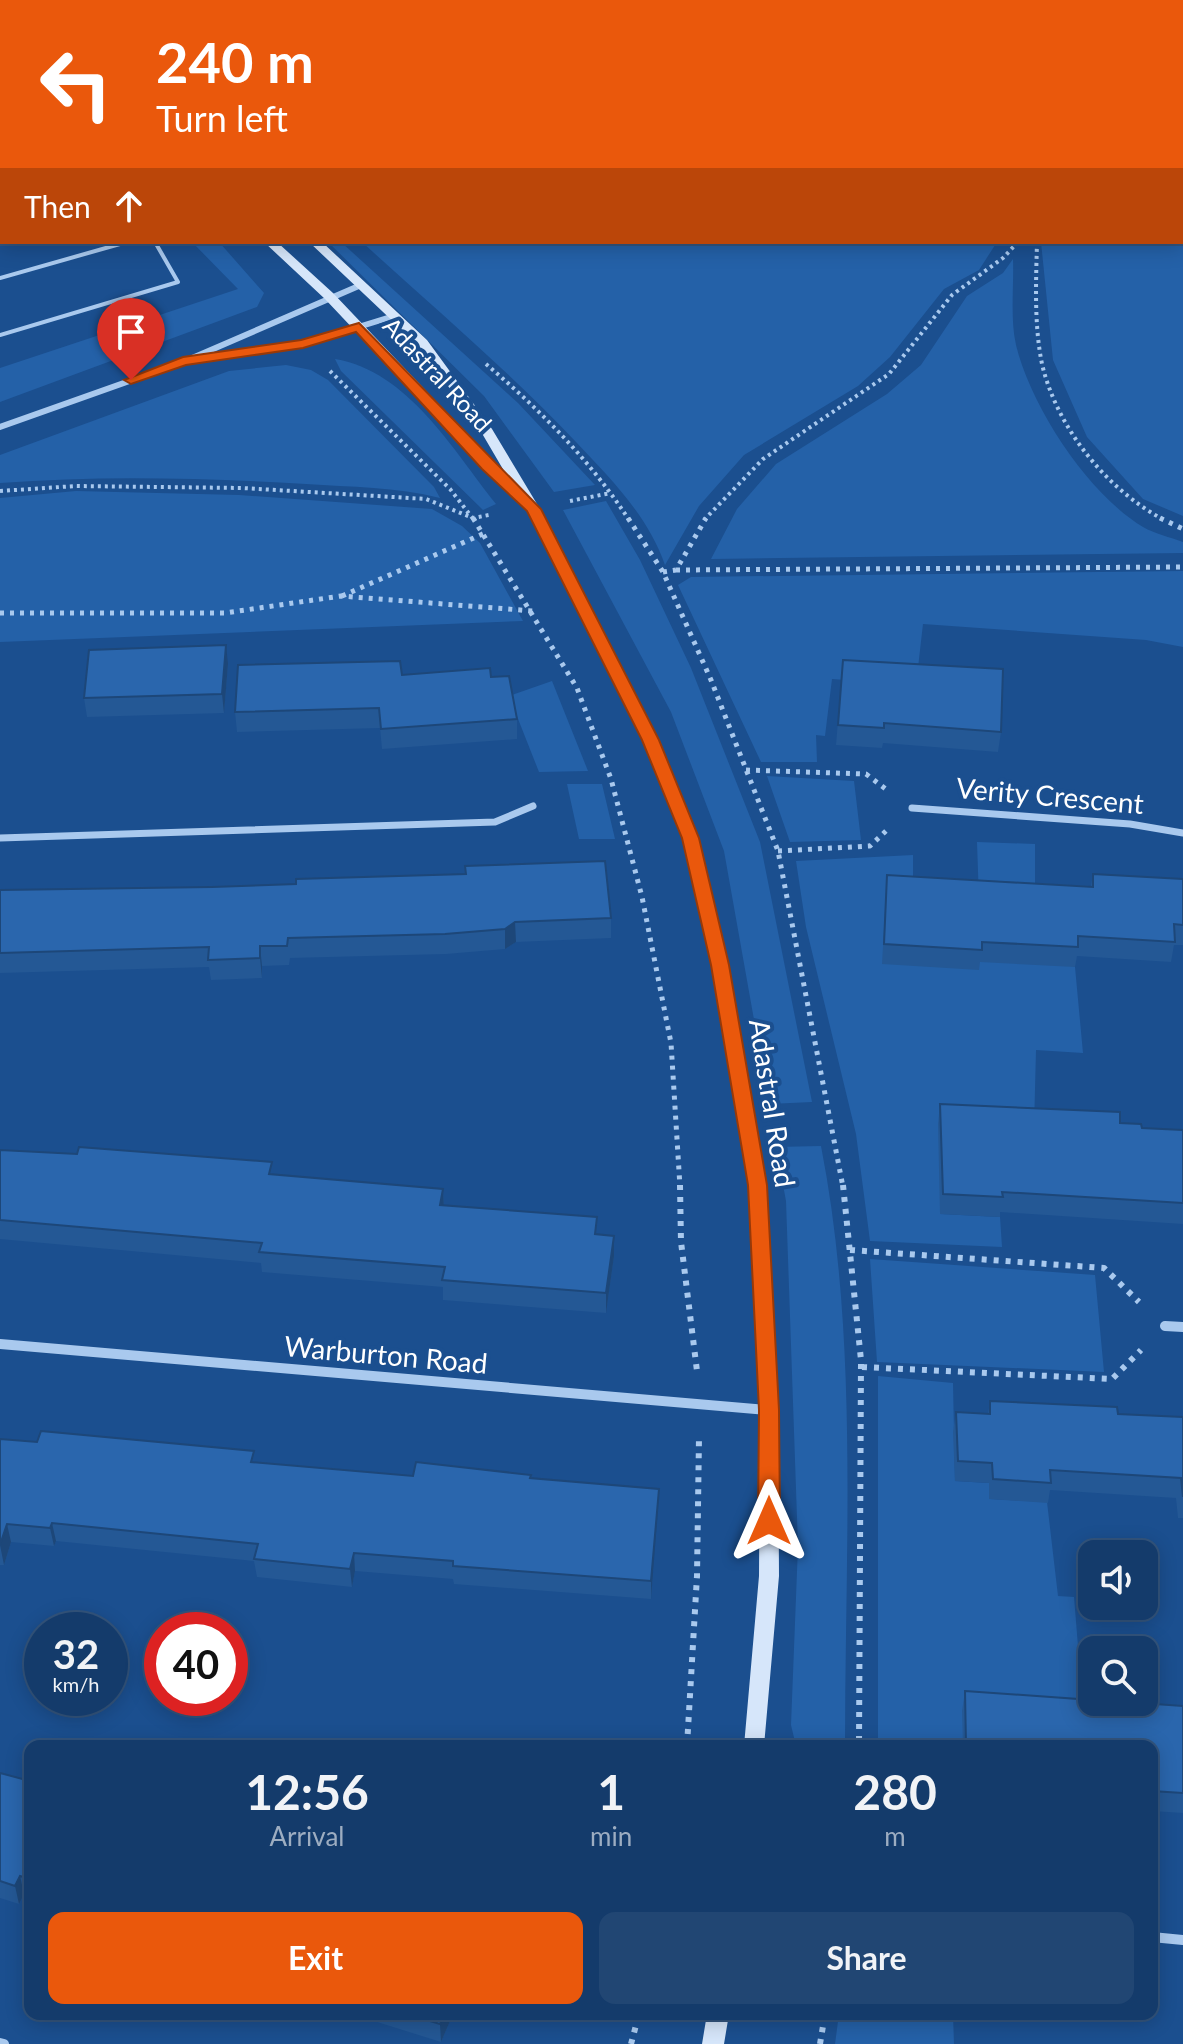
<!DOCTYPE html>
<style>
:root{--surface:#143b6b;--page:#214673;--text:#f1f3f6;--muted:#9dadc1;--line:#33557e;--accent:#ea580c}
body{margin:0;font-family:Lato,sans-serif;background:var(--page);color:var(--text);height:100vh;display:flex;flex-direction:column;font-size:30px;white-space:nowrap}
*{box-sizing:border-box;margin:0}
p{font-size:26px;color:var(--muted)}
.icon{flex:none;width:44px;height:44px;fill:none;stroke:currentColor;stroke-width:2;stroke-linecap:round;stroke-linejoin:round}
.map{position:relative;flex:1;overflow:hidden}
.sheet{position:absolute;left:24px;top:1740px;width:1134px;height:280px;display:flex;flex-direction:column;background:var(--surface);border-radius:16px;box-shadow:0 4px 20px #0003,0 0 0 2px var(--line)}
.sheet>*{flex:none}
.hud{position:absolute;left:0px;top:0px;width:1184px;height:244px;box-shadow:0 4px 20px #0003,0 0 0 2px var(--line);background:#ea580c;color:#fff;overflow:hidden}
.fabs{position:absolute;left:1078px;top:1540px;display:grid;gap:16px}
.fabs a{display:grid;place-items:center;width:80px;height:80px;border-radius:16px;background:var(--surface);box-shadow:0 4px 20px #0003,0 0 0 2px var(--line);font-size:40px}
.speed{position:absolute;left:24px;top:1612px;display:flex;gap:16px;font-size:40px;font-weight:700;text-align:center}
.speed>*{display:grid;place-content:center;width:104px;height:104px;border-radius:50%;background:var(--surface);box-shadow:0 4px 20px #0003,0 0 0 2px var(--line);line-height:1}
.speed small{font-size:20px;font-weight:400}
.speed .limit{border:12px solid #d22;background:#fff;color:#111}
.pin{position:absolute;display:grid;place-items:center;width:68px;height:68px;color:#fff;margin:-82px -34px;border-radius:50% 50% 50% 0;rotate:-45deg;box-shadow:0 0 8px #0007}
.pin .icon{rotate:45deg}
.me{position:absolute;width:88px;margin:-44px;rotate:0deg;stroke-linejoin:round;filter:drop-shadow(0 0 6px #0008)}
.turn{display:flex;align-items:center;gap:28px;height:168px;padding:0 24px;font-size:36px}
.turn .icon{width:104px;height:104px;stroke-width:2.5}
.turn b{display:block;font-size:56px;line-height:68px}
.then{display:flex;align-items:center;height:76px;padding:0 24px;background:#0003;gap:16px;font-size:30px}
.eta{display:flex;justify-content:space-evenly;align-items:center;height:136px;text-align:center}
.eta b{font-size:48px;font-weight:700;line-height:56px}
.button{display:flex;gap:16px;margin-top:auto;padding:16px 24px}
.button a{flex:1;height:92px;border-radius:16px;background:var(--accent);color:#fff;font-size:32px;font-weight:700;line-height:92px;text-align:center}
.button a+a{background:var(--page);color:var(--text)}
.map>svg:first-child{display:block}
</style>
<div class="map">
<svg width="1183" height="2044" viewBox="0 0 1183 2044">
<rect width="100%" height="100%" fill="#1b4f8f"/>
<path fill="#2461a8" d="M463,0H1096L466,2Z
M1183,11V516L1143,499L1087,437L1053,360L1041,242H1182Z
M192,242H219L264,293L257,307L0,402V368L238,289Z
M328,242H341L518,403L595,485L554,492L484,396Z
M362,242H997L979,270L944,289L890,357L858,386L744,455L699,506L665,565C648,516 611,479 576,442C509,371 434,308 362,242Z
M1013,259C1014,286 1010,319 1016,345C1031,407 1088,494 1143,527C1155,534 1170,537 1183,542V553L711,559L737,509L776,464L887,394L921,365L967,296L1003,273Z
M335,359C408,371 453,450 496,504L483,510L341,371Z
M286,365L311,370L328,380L434,487L440,498C396,487 351,487 306,484C204,478 102,475 0,483V455L229,371Z
M76,491L239,495L432,509L462,526L480,543L523,621L0,642V498Z
M606,501L640,560L691,668L760,842L812,1102L769,1104L724,851L671,712L563,510Z
M1183,571V647L1146,640L923,624L916,685L832,679L825,736L816,735L817,762H761L678,585L691,577Z
M552,681L588,771L539,772L509,696Z
M767,776L854,781L861,840L790,842Z
M567,784H602L615,839H579Z
M977,842L1035,844V892L1075,967L1083,1053L1036,1050L1034,1128L941,1214L1000,1217L1002,1247L870,1241L856,1134L806,927L796,861L913,855V896L979,901Z
M821,1146C859,1340 845,1549 845,1746H796L791,1725L798,1546L786,1201L776,1147Z
M870,1259L1095,1275L1104,1372L877,1362Z
M878,1376L953,1383L955,1481L989,1483L990,1499L1047,1502L1058,1596L1074,1597L1084,1720L963,1746H878Z
M839,2014H953L954,2044H835Z"/>
<g fill="none" stroke-linecap="round" stroke-linejoin="round">
<path fill="#9cc4f0" fill-rule="evenodd" d="M1182,65H1183V73H1182Z"/>
<path stroke="#a9c9ee" stroke-width="4" stroke-dasharray="3 4" stroke-linecap="butt" d="M417,2L425,0
M1037,242C1036,282 1034,325 1042,364C1057,428 1106,489 1164,520
M486,364C539,409 591,461 629,520
M330,371L450,489L474,520
M0,491L76,486L242,488L426,499L473,518L489,515
M570,501L611,493
M704,520L763,459L889,374L952,295L1003,258L1018,242"/>
<path stroke="#a9c9ee" stroke-width="5" stroke-dasharray="4 6" stroke-linecap="butt" d="M473,518L577,688L611,779L642,897L671,1043L680,1187
M628,518L663,572L711,680L778,851L843,1187
M1160,518L1183,529
M676,570L1183,567
M663,572L676,570L706,518
M342,596L485,533
M0,613H225L341,596L533,611
M746,770L866,774L887,790
M778,851L870,846L888,829"/>
<path stroke="#a9c9ee" stroke-width="6" stroke-dasharray="5 7" stroke-linecap="butt" d="M680,1185L681,1242L697,1371
M843,1185L861,1360L859,1746
M850,1250L1104,1268L1139,1302
M862,1367L1112,1379L1141,1350
M687,1746L697,1576L699,1437
M631,2044L639,2014
M820,2044L825,2014"/>
<path stroke="#a9c9ee" stroke-width="4" d="M0,278L127,242
M0,335L178,282L155,242"/>
<path stroke="#a9c9ee" stroke-width="6" d="M341,2L350,0
M196,360L303,344L394,316
M0,427L183,362L361,285"/>
<path stroke="#a9c9ee" stroke-width="7" d="M912,808L1130,824L1183,833
M0,838L495,822L533,806"/>
<path stroke="#a9c9ee" stroke-width="10" d="M1165,1326L1183,1327
M0,1344L768,1410
M1152,1937L1183,1940
M0,2043L4,2044"/>
<path fill="#d6e6fa" fill-rule="evenodd" d="M15,0H26L27,2H16Z
M54,0H65L66,2H55Z
M264,242H277L333,293L507,476L480,430L419,346L309,242H322L427,340L492,429L540,509L658,740L698,838L728,965L765,1185L778,1410L779,1576L764,1746H744L759,1576L760,1410L749,1185L712,965L684,838L644,740L520,497H512L325,299Z
M707,2014H729L724,2044H702Z"/>
</g>
<path fill="#245895" d="M158,0H272L274,2H160Z
M843,660L1001,732L998,752L883,743L882,748L836,745Z
M228,664L224,713L87,717L84,698Z
M402,675L491,677L517,719V739L382,749L380,728L237,732L235,712Z
M1093,874L1183,879V945H1174L1171,962L1077,956L1075,967L980,962L979,970L882,964L887,875L1091,886Z
M0,890L611,918V938L516,942L505,949L446,954L290,958L289,965L262,966V978L211,980L209,967L0,973Z
M940,1104L1120,1123L1142,1128L1183,1130V1224L1000,1212V1217L940,1214L938,1124Z
M0,1150L443,1189L444,1205L597,1234L614,1256L606,1313L443,1300V1287L262,1272L261,1263L0,1239Z
M990,1401L1118,1414L1183,1417V1518H1178L1176,1498L1050,1490L1048,1503L989,1499V1483L955,1481L953,1432L956,1412L988,1414Z
M0,1439L413,1476L531,1478L658,1507L651,1599L454,1584L453,1579L355,1571L352,1587L257,1577L254,1561L56,1541L54,1546L11,1542L4,1565H0Z
M965,1691L1183,1706V1813L1152,1811V1746H963L962,1711Z
M0,1773L30,1781V1896L24,1894L19,1904L0,1898Z
M373,2014H453L441,2042L374,2021Z
M464,2014H487L484,2020Z"/>
<path fill="#1d4779" d="M0,158H2V184H0Z
M226,645L228,664L224,713L222,694Z
M515,922L516,942L505,949V929Z
M260,946L262,966V978L260,958Z
M443,1189L444,1209L440,1205Z
M614,1236V1256L606,1313V1293Z
M659,1489L658,1507L651,1599V1581Z
M52,1523L56,1541L54,1546L50,1528Z
M7,1524L11,1542L4,1565L0,1545Z
M354,1553L355,1571L352,1587L350,1569Z
M20,1876L24,1894L19,1904L15,1886Z
M444,2014H453L441,2042L440,2024Z"/>
<path fill="#2a66ad" stroke="#1d4779" stroke-width="2" d="M172,0H272L274,2H174Z
M0,125L2,126V158H0Z
M226,645L222,694L84,698L89,650Z
M843,660L1003,669L1001,732L884,723V728L838,725Z
M400,661L402,675L490,668L491,677L509,676L517,719L381,729L379,708L235,712L238,665Z
M605,861L611,918L515,922L505,929L445,934L288,938L287,946H260V958L208,960L209,947L0,953V890L212,887L296,884V879L466,874L465,866Z
M1093,874L1183,879V925L1174,924L1175,942L1078,936V947L982,942V950L884,944L887,875L1093,887Z
M940,1104L1120,1112V1123L1141,1124L1142,1128L1183,1130V1203L1002,1192L1003,1197L943,1194Z
M79,1147L272,1162L269,1174L443,1189L440,1205L597,1217L595,1234L614,1236L606,1293L442,1280L445,1267L259,1252L262,1243L0,1220V1150L77,1154Z
M990,1401L1117,1407L1118,1414L1183,1417V1497L1181,1478L1050,1470L1051,1483L993,1479L992,1463L958,1461L956,1412L990,1414Z
M41,1431L254,1451L251,1462L413,1476L416,1462L531,1475L530,1478L659,1489L651,1581L453,1566V1561L354,1553L350,1569L254,1559L258,1544L52,1523L50,1528L7,1524L0,1545V1439L37,1442Z
M965,1691L1092,1700V1702H1127L1183,1706V1793L1152,1791V1746H966Z
M0,1773L30,1781V1879L20,1876L15,1886L0,1881Z
M407,2014H444L440,2024Z"/>
<path fill="#ea580c" stroke="#983908" stroke-width="2" d="M359,323L541,509L659,740L699,838L729,965L767,1185L779,1410L780,1521L777,1527H762L758,1521L759,1410L748,1185L711,965L682,838L642,740L527,511L482,469L356,332L303,348L186,365L131,384L124,380L183,357L301,340Z"/>
<g text-anchor="middle" dominant-baseline="central" stroke-width="8" stroke-linejoin="round" paint-order="stroke">
<g font-size="24" fill="#fff" stroke="#1b4f8f">
<text transform="translate(438 374) rotate(47)">Adastral Road</text>
</g>
<g font-size="28" fill="#fff" stroke="#1b4f8f">
<text transform="translate(1050 795) rotate(5)">Verity Crescent</text>
<text transform="translate(773 1103) rotate(81)">Adastral Road</text>
<text transform="translate(386 1354) rotate(5)">Warburton Road</text>
</g>
</g>
</svg>
<div class="fabs">
<a><svg class="icon" aria-label="sound" viewBox="0 0 24 24"><path d="M4 9h4l5-4v14l-5-4H4zM17 9q2 3 0 6"/></svg></a>
<a><svg class="icon" aria-label="search" viewBox="0 0 24 24"><circle cx="10" cy="10" r="6"/><path d="M15 15l6 6"/></svg></a>
</div>
<div class="speed"><div>32<small>km/h</small></div><div class="limit">40</div></div>
<div class="pin" style="left:131px;top:380px;background:#d93025"><svg class="icon" aria-label="arrive" viewBox="0 0 24 24"><path d="M6 21V4h12l-3 4 3 4H6"/></svg></div>
<svg class="me" style="left:769px;top:1521px" viewBox="-20 -20 40 40"><path d="M0-17L14 15 0 8-14 15z" fill="#ea580c" stroke="#fff" stroke-width="4"/></svg>
<div class="hud">
<div class="turn"><svg class="icon" aria-label="left" viewBox="0 0 24 24"><path d="M17 20v-9H6M10 6l-5 5 5 5"/></svg><div><b>240 m</b>Turn left</div></div>
<div class="then">Then<svg class="icon" aria-label="ahead" viewBox="0 0 24 24"><path d="M12 20V5M6 11l6-6 6 6"/></svg></div>
</div>
<section class="sheet">
<div class="eta">
<div><b>12:56</b><p>Arrival</p></div>
<div><b>1</b><p>min</p></div>
<div><b>280</b><p>m</p></div>
</div>
<div class="button"><a>Exit</a><a>Share</a></div>
</section>
</div>
